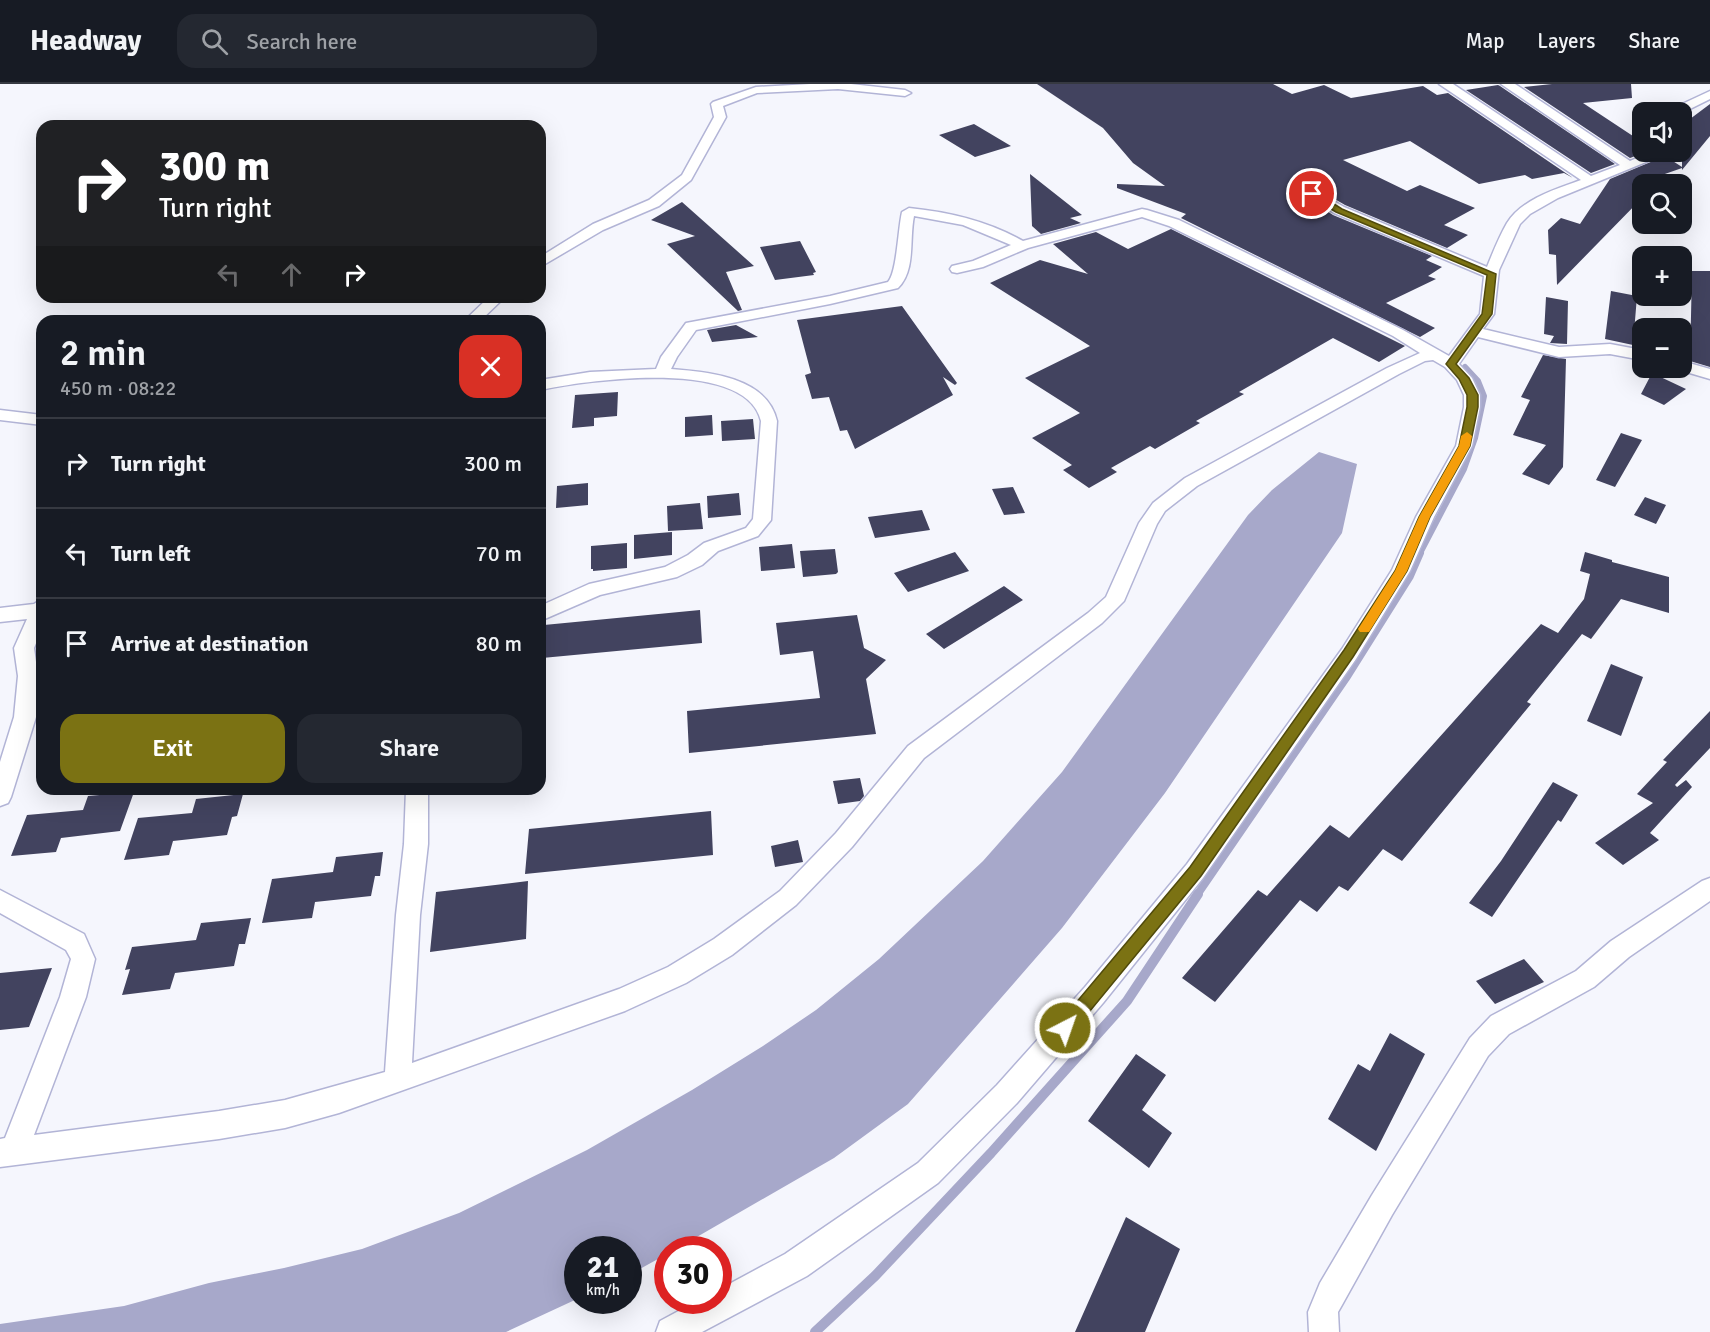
<!DOCTYPE html>
<meta charset="utf-8">
<style>
:root{--surface:#171b24;--page:#242831;--text:#f1f3f6;--muted:#9ea1a6;--line:#363941;--accent:#7b7213}
body{margin:0;font-family:Signika,sans-serif;background:var(--page);color:var(--text);height:100vh;display:flex;flex-direction:column;font-size:22px;white-space:nowrap}
*{box-sizing:border-box;margin:0}
p{font-size:20px;color:var(--muted)}
.icon{flex:none;width:33px;height:33px;fill:none;stroke:currentColor;stroke-width:2;stroke-linecap:round;stroke-linejoin:round}
.map{position:relative;flex:1;overflow:hidden}
.details{position:absolute;left:36px;top:231px;width:510px;height:480px;display:flex;flex-direction:column;background:var(--surface);border-radius:18px;box-shadow:0 6px 24px #0002}
.details>*{flex:none}
.guide{position:absolute;left:36px;top:36px;width:510px;height:183px;border-radius:18px;box-shadow:0 6px 24px #0002;background:#202124;color:#fff;overflow:hidden}
.fabs{position:absolute;left:1632px;top:18px;display:grid;gap:12px}
.fabs a{display:grid;place-items:center;width:60px;height:60px;border-radius:12px;background:var(--surface);box-shadow:0 6px 24px #0002;font-size:30px}
.speed{position:absolute;left:564px;top:1152px;display:flex;gap:12px;font-size:30px;font-weight:700;text-align:center}
.speed>*{display:grid;place-content:center;width:78px;height:78px;border-radius:50%;background:var(--surface);box-shadow:0 6px 24px #0002;line-height:1}
.speed small{font-size:15px;font-weight:400}
.speed .limit{border:9px solid #d22;background:#fff;color:#111}
.pin{position:absolute;display:grid;place-items:center;width:51px;height:51px;color:#fff;margin:-26px;border:3px solid #fff;border-radius:50%;box-shadow:0 2px 6px #0007}
.me{position:absolute;width:66px;margin:-33px;rotate:41deg;stroke-linejoin:round;filter:drop-shadow(0 0 4px #0008)}
.turn{display:flex;align-items:center;gap:21px;height:126px;padding:0 24px;font-size:27px}
.turn .icon{width:78px;height:78px;stroke-width:2.5}
.turn b{display:block;font-size:42px;line-height:51px}
.lanes{display:flex;align-items:center;height:57px;padding:0 24px;background:#0003;justify-content:center;gap:30px;direction:ltr}
.lanes .off{opacity:.35}
.round{display:grid;place-items:center;flex:none;width:63px;height:63px;border-radius:18px;background:var(--page)}
.summary{display:flex;align-items:center;justify-content:space-between;height:102px;padding:0 24px}
h1{font-size:36px;font-weight:600;line-height:45px}
.cta{display:flex;gap:12px;margin-top:auto;padding:12px 24px}
.cta a{flex:1;height:69px;border-radius:18px;background:var(--accent);color:#fff;font-size:24px;font-weight:600;line-height:69px;text-align:center}
.cta a+a{background:var(--page);color:var(--text)}
ul{padding:0;list-style:none}
li{display:flex;align-items:center;gap:18px;height:90px;padding:0 24px;border-top:2px solid var(--line)}
li div{flex:1}
li b{display:block;font-size:22px}
li em{font-style:normal}
header{display:flex;align-items:center;gap:36px;box-sizing:border-box;height:84px;padding:0 30px;background:var(--surface);border-bottom:2px solid var(--line)}
header strong{font-size:28px}
nav{display:flex;gap:33px;margin-inline-start:auto;font-size:21px}
.search{width:420px;height:54px;background:var(--page);display:flex;align-items:center;gap:15px;box-sizing:border-box;padding:0 21px;border-radius:18px;color:var(--muted);font-size:22px}
.map>svg:first-child{display:block}
</style>
<header>
<strong>Headway</strong>
<div class="search"><svg class="icon" aria-label="search" viewBox="0 0 24 24"><circle cx="10" cy="10" r="6"/><path d="M15 15l6 6"/></svg>Search here</div>
<nav><a>Map</a><a>Layers</a><a>Share</a></nav>
</header>
<div class="map">
<svg width="1710" height="1248" viewBox="0 0 1710 1248">
<rect width="100%" height="100%" fill="#f5f6fd"/>
<path fill="#a7a8ca" d="M1319,368L1357,380L1342,449L1165,709L1062,844L1008,906L908,1020L834,1074L676,1165L668,1166L667,1170L629,1191L628,1166H578L577,1215L506,1248H0V1240L124,1222L209,1199L284,1184L362,1165L459,1129L587,1066L692,1006L763,962L816,926L879,875L983,777L1062,688L1248,431L1272,406Z"/>
<g fill="none" stroke-linecap="round" stroke-linejoin="round">
<path stroke="#a7a8ca" stroke-width="6" d="M1419,471L1464,385L1475,354L1484,312L1478,297L1465,283"/>
<path stroke="#a7a8ca" stroke-width="8" d="M1197,811L1346,594L1410,492L1420,469"/>
<path stroke="#a7a8ca" stroke-width="10" d="M815,1248L875,1192L991,1069L1127,917L1198,810"/>
</g>
<path fill="#42435f" d="M1037,0H1273L1292,10L1324,1L1351,14L1423,2L1437,11L1448,9L1573,94L1564,89L1532,95L1525,91L1479,100L1410,57L1343,76L1407,107L1420,101L1475,124L1444,141L1468,151L1447,164L1345,121L1307,99H1295L1294,106L1333,131L1432,172L1426,176L1442,183L1428,192L1436,195L1386,219L1435,244L1420,253L1181,134L1186,130L1117,104V100L1165,102L1133,79L1103,44Z
M1552,0H1631L1632,14L1583,19L1642,58V68H1646L1630,74L1524,3Z
M1498,1L1500,2L1615,80L1591,89L1466,6Z
M1710,20V52L1682,86V84L1642,98V114L1557,201L1556,171L1549,170L1548,146L1561,134L1580,140L1610,95L1665,72L1682,83V41Z
M974,40L1011,62L975,73L939,51Z
M1030,90L1082,131L1070,134L1081,139L1041,150L1032,142Z
M682,118L754,182L726,188L742,226L738,227L667,160L695,152L651,136Z
M1171,145L1405,262L1379,278L1333,254L1239,308L1244,310L1196,337L1200,339L1155,365L1150,362L1111,384L1117,388L1089,404L1063,386L1072,381L1032,354L1080,329L1025,294L1090,262L990,199L1040,176L1088,190L1053,160L1096,148L1128,165Z
M800,157L816,188L813,189L814,191L775,196L760,163Z
M1692,187H1710V283L1690,277Z
M1611,207L1637,212L1633,261L1605,255Z
M1546,213L1568,217L1567,260L1550,259L1554,252L1544,250Z
M902,222L957,299L955,301L943,293L953,311L855,365L847,346L840,347L829,313L812,315L805,291L811,289L797,236Z
M736,241L758,253L712,258L707,246Z
M1543,271L1566,275L1563,383L1549,401L1522,390L1546,361L1513,351L1530,316L1521,313Z
M1652,289L1686,305L1664,321L1641,310Z
M618,308L617,332L594,334V342L572,344L575,311Z
M712,331L713,351L685,353V333Z
M753,335L755,355L722,357L721,337Z
M1621,349L1642,356L1615,403L1596,396Z
M588,399V421L556,424L557,402Z
M1013,403L1025,429L1004,431L992,405Z
M739,409L741,431L708,434L707,412Z
M1645,413L1666,421L1656,440L1634,431Z
M700,419L703,445L668,447L667,422Z
M922,426L930,446L875,454L868,433Z
M672,448V471L634,475V451Z
M627,459V484L593,487V485H591V462Z
M792,460L795,484L761,487L759,463Z
M835,465L838,488L836,490L803,493L800,467Z
M955,468L969,487L908,508L894,489Z
M1585,468L1612,476V478L1669,493V529L1621,515L1591,555L1582,550L1527,618L1531,620L1402,777L1383,765L1348,807L1339,802L1317,828L1300,816L1215,918L1182,894L1258,806L1267,812L1330,741L1349,754L1541,540L1558,549L1584,515L1590,490L1580,487Z
M1004,502L1023,516L944,565L926,550Z
M700,526L702,559L542,574L544,541Z
M857,531L864,564L886,576L866,595L876,650L689,669L687,627L820,614L813,567L780,571L776,539Z
M1611,580L1643,593L1621,652L1587,637Z
M1710,627V664L1675,701L1677,703L1686,696L1692,703L1650,749L1659,756L1623,781L1595,759L1653,719L1637,710L1667,678L1663,676Z
M860,694L864,712L860,717L838,720L833,697Z
M1553,698L1578,711L1561,738L1558,736L1492,833L1469,819L1501,777Z
M134,708L120,747L61,754L56,768L11,772L27,731L83,726L88,712Z
M243,710L237,732L232,733L227,751L173,757L169,771L124,776L138,734L192,729L196,715Z
M711,727L713,771L525,790L529,745Z
M798,756L803,778L775,783L771,762Z
M383,768L380,792H375L371,812L315,818L312,834L262,839L272,795L333,788L336,773Z
M528,797L526,855L430,868L436,808Z
M251,834L245,860H239L234,882L175,889L170,905L122,911L130,885L125,886L132,863L196,856L201,839Z
M1524,875L1544,898L1495,920L1476,897Z
M52,884L29,943L0,946V889Z
M1390,949L1425,970L1376,1067L1328,1035L1358,980L1370,987Z
M1136,970L1166,991L1142,1026L1172,1049L1149,1084L1088,1037Z
M1126,1133L1180,1165L1145,1248H1075Z"/>
<g fill="none" stroke-linecap="round" stroke-linejoin="round">
<defs>
<path id="street" d="M810,0H851L905,6L911,9L905,12L838,5L757,9L723,22L726,33L691,96L659,122L603,146L540,183V173L593,140L649,116L682,91L714,33L711,20L713,18L756,3Z
M1439,0H1453L1591,92L1620,81L1501,0H1515L1630,77L1650,68H1665L1663,71L1558,114L1530,130L1520,140L1499,186L1494,230L1483,245L1559,263L1610,260L1642,266V276L1610,270L1559,273L1478,253L1459,280L1472,294L1480,311V323L1472,362L1434,433L1410,487L1356,575L1203,794L1103,919L1017,1019L938,1099L807,1192L702,1248H656L660,1237L699,1216H718V1206L785,1170L918,1079L997,1001L1085,903L1187,780L1342,565L1392,486L1416,433L1456,362L1464,323V311L1457,296L1445,283L1433,276L1425,277L1399,290L1197,402L1165,427L1157,440L1124,517L1102,539L924,674L852,763L796,821L732,871L686,899L625,927L339,1029L285,1044L219,1055L0,1083V1055L5,1054L60,913L71,875L66,866L0,829V806L84,850L95,875L86,913L34,1051L219,1027L285,1016L385,988L396,831L404,760L406,705H428V760L420,831L412,979L619,905L668,883L714,855L780,807L836,749L908,662L1088,529L1106,513L1139,439L1153,419L1185,394L1387,284L1420,269L1393,252L1169,142L1142,133L1028,164L983,183L957,189L952,188L950,185L952,182L973,177L1011,161L963,141L914,132C909,156 916,186 898,204L830,220L696,246L677,273L671,285C709,288 767,293 777,337L771,436L758,452L718,467L702,481L677,493L600,511L540,537V522L589,500L665,483L688,471L704,459L746,444L753,435L761,337C746,273 587,296 540,306V296L590,288L656,285L661,273L686,239L830,212L888,198C897,188 898,145 902,128L909,124C949,128 988,137 1023,157L1142,125L1147,126L1179,136L1403,246L1449,272L1480,230L1484,192L1334,129L1295,104L1296,101H1306L1344,123L1487,183C1493,168 1499,153 1507,139C1522,115 1556,105 1581,96Z
M1710,7V15L1684,28H1665Z
M489,213H505L480,237H464Z
M1682,277L1710,285V295L1676,285L1675,284H1682Z
M0,326L42,331V341L0,336Z
M42,515V545L34,564L38,592L36,633L11,713L8,719L0,722V678L14,633L18,592L14,564L27,535L0,538V524L34,520Z
M1710,794V817L1629,873L1594,903L1509,950L1488,972L1392,1131L1342,1221L1338,1228L1339,1248H1309L1308,1228L1320,1199L1372,1111L1470,954L1491,932L1576,887L1611,857L1702,797Z"/>
</defs>
<use href="#street" stroke="#b2b4d6" stroke-width="3"/>
<use href="#street" fill="#fff" fill-rule="evenodd"/>
</g>
<path fill="#7b7213" stroke="#504a0c" stroke-width="1.5" d="M1309,108H1315L1342,125L1496,190L1492,230L1456,280L1469,294L1478,311V323L1470,362L1430,433L1407,487L1353,573L1201,792L1071,950L1065,952L1059,950L1056,944L1059,939L1190,783L1344,566L1395,487L1419,433L1459,362L1467,323V311L1459,295L1446,280L1482,230L1487,191L1336,128L1309,112Z"/>
<path fill="#f59e0b" d="M1467,348L1472,352L1470,362L1430,433L1407,487L1369,548H1360L1358,545L1360,542L1395,487L1419,433L1459,362L1461,352Z"/>
</svg>
<div class="fabs">
<a><svg class="icon" aria-label="sound" viewBox="0 0 24 24"><path d="M4 9h4l5-4v14l-5-4H4zM17 9q2 3 0 6"/></svg></a>
<a><svg class="icon" aria-label="search" viewBox="0 0 24 24"><circle cx="10" cy="10" r="6"/><path d="M15 15l6 6"/></svg></a>
<a>+</a>
<a>−</a>
</div>
<div class="speed"><div>21<small>km/h</small></div><div class="limit">30</div></div>
<div class="pin" style="left:1312px;top:110px;background:#d93025"><svg class="icon" aria-label="arrive" viewBox="0 0 24 24"><path d="M6 21V4h12l-3 4 3 4H6"/></svg></div>
<svg class="me" style="left:1065px;top:944px" viewBox="-20 -20 40 40"><circle r="17" fill="#7b7213" stroke="#fff" stroke-width="3"/><path d="M0-11L8 9 0 5-8 9z" fill="#fff"/></svg>
<div class="guide">
<div class="turn"><svg class="icon" aria-label="right" viewBox="0 0 24 24"><path d="M7 20v-9h11M14 6l5 5-5 5"/></svg><div><b>300 m</b>Turn right</div></div>
<div class="lanes"><svg class="icon off" aria-label="left" viewBox="0 0 24 24"><path d="M17 20v-9H6M10 6l-5 5 5 5"/></svg><svg class="icon off" aria-label="ahead" viewBox="0 0 24 24"><path d="M12 20V5M6 11l6-6 6 6"/></svg><svg class="icon" aria-label="right" viewBox="0 0 24 24"><path d="M7 20v-9h11M14 6l5 5-5 5"/></svg></div>
</div>
<section class="details">
<div class="summary"><div><h1>2 min</h1><p>450 m · 08:22</p></div><a class="round" style="background:#d93025;color:#fff"><svg class="icon" aria-label="close" viewBox="0 0 24 24"><path d="M6 6l12 12M18 6L6 18"/></svg></a></div>
<ul>
<li><svg class="icon" aria-label="right" viewBox="0 0 24 24"><path d="M7 20v-9h11M14 6l5 5-5 5"/></svg><div><b>Turn right</b></div><em>300 m</em></li>
<li><svg class="icon" aria-label="left" viewBox="0 0 24 24"><path d="M17 20v-9H6M10 6l-5 5 5 5"/></svg><div><b>Turn left</b></div><em>70 m</em></li>
<li><svg class="icon" aria-label="arrive" viewBox="0 0 24 24"><path d="M6 21V4h12l-3 4 3 4H6"/></svg><div><b>Arrive at destination</b></div><em>80 m</em></li>
</ul>
<div class="cta"><a>Exit</a><a>Share</a></div>
</section>
</div>
